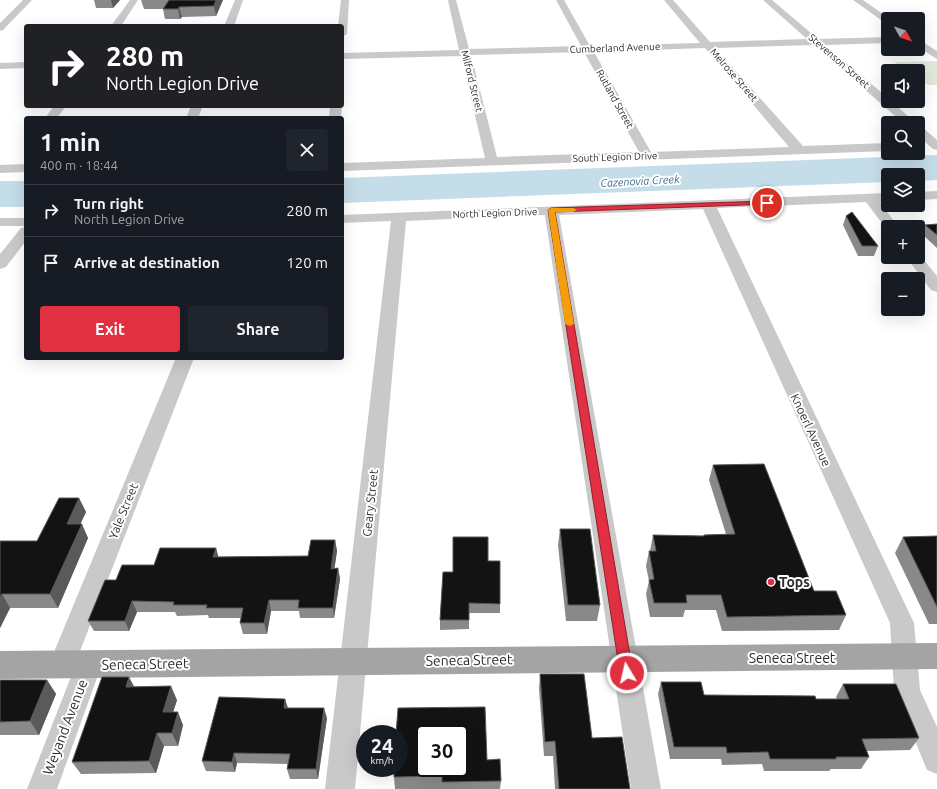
<!DOCTYPE html>
<meta charset="utf-8">
<style>
:root{--surface:#171b24;--page:#20242c;--text:#f1f3f6;--muted:#9ea1a6;--line:#363941;--accent:#e03041}
body{margin:0;font-family:Ubuntu,sans-serif;background:var(--page);color:var(--text);height:100vh;display:flex;flex-direction:column;font-size:15px;white-space:nowrap}
*{box-sizing:border-box;margin:0}
p{font-size:13px;color:var(--muted)}
.icon{flex:none;width:22px;height:22px;fill:none;stroke:currentColor;stroke-width:2;stroke-linecap:round;stroke-linejoin:round}
.map{position:relative;flex:1;overflow:hidden}
.panel{position:absolute;left:24px;top:116px;width:320px;height:244px;display:flex;flex-direction:column;background:var(--surface);border-radius:4px;box-shadow:0 4px 16px #0002}
.panel>*{flex:none}
.hud{position:absolute;left:24px;top:24px;width:320px;height:84px;border-radius:4px;box-shadow:0 4px 16px #0002;background:#202124;color:#fff;overflow:hidden}
.needle{width:26px;rotate:130deg}
.controls{position:absolute;left:881px;top:12px;display:grid;gap:8px}
.controls a{display:grid;place-items:center;width:44px;height:44px;border-radius:4px;background:var(--surface);box-shadow:0 4px 16px #0002;font-size:20px}
.speed{position:absolute;left:356px;top:725px;display:flex;gap:8px;font-size:20px;font-weight:700;text-align:center}
.speed>*{display:grid;place-content:center;width:52px;height:52px;border-radius:50%;background:var(--surface);box-shadow:0 4px 16px #0002;line-height:1}
.speed small{font-size:10px;font-weight:400}
.speed .limit{border:2px solid #111;border-radius:6px;background:#fff;color:#111}
.pin{position:absolute;display:grid;place-items:center;width:34px;height:34px;color:#fff;margin:-17px;border:2px solid #fff;border-radius:50%;box-shadow:0 1px 4px #0007}
.me{position:absolute;width:44px;margin:-22px;rotate:351deg;stroke-linejoin:round;filter:drop-shadow(0 0 3px #0008)}
.turn{display:flex;align-items:center;gap:14px;height:84px;padding:0 16px;font-size:18px}
.turn .icon{width:52px;height:52px;stroke-width:2.5}
.turn b{display:block;font-size:28px;line-height:34px}
.round{display:grid;place-items:center;flex:none;width:42px;height:42px;border-radius:4px;background:var(--page)}
.headline{display:flex;align-items:center;justify-content:space-between;height:68px;padding:0 16px}
h1{font-size:24px;font-weight:600;line-height:30px}
.action{display:flex;gap:8px;margin-top:auto;padding:8px 16px}
.action a{flex:1;height:46px;border-radius:4px;background:var(--accent);color:#fff;font-size:16px;font-weight:600;line-height:46px;text-align:center}
.action a+a{background:var(--page);color:var(--text)}
ul{padding:0;list-style:none}
li{display:flex;align-items:center;gap:12px;height:52px;padding:0 16px;border-top:1px solid var(--line)}
li div{flex:1}
li b{display:block;font-size:15px}
li em{font-style:normal}
.map>svg:first-child{display:block}
</style>
<div class="map">
<svg width="937" height="789" viewBox="0 0 937 789">
<rect width="100%" height="100%" fill="#fff"/>
<path fill="#e2e9d9" d="M937,61V85H928L918,78V71H907L894,62Z"/>
<path fill="#c5dce9" d="M937,155V180L918,181V175H888V182L342,203V178Z
M0,181H26V207H0Z"/>
<g fill="none" stroke-linecap="round" stroke-linejoin="round">
<path fill="#c9c9c9" fill-rule="evenodd" d="M23,0H32L3,30L0,31V23Z
M130,0H138L121,26H111Z
M235,0H243L234,26H224Z
M341,0H349L347,34L342,37V26H338Z
M448,0H456L469,49L581,46L556,0H564L590,46L700,43L664,0H673L710,42L807,39L763,0H772L818,39L888,37V43L825,45L888,98V101H891L916,123H903L814,45L715,48L803,146L888,143V151L342,171V163L485,158L461,56L342,59V53L459,50ZM705,48L789,147L651,152L594,52ZM584,52L639,152L497,157L471,55Z
M853,0H863L890,19H888V25Z
M918,39L937,51V59L918,47Z
M26,62V68L0,69V63Z
M54,106H66L57,118H45Z
M191,106H203L198,118H186Z
M330,106H342L341,118H329Z
M918,126L922,127L937,140V150L933,149L918,136Z
M26,164V172L0,173V165Z
M937,191V199L918,200V192Z
M888,193V201L880,202L898,227H888V231L866,202L717,208L914,623L920,690L937,727V774L927,770L894,690L890,623L703,209L559,215L661,789H631L545,215L406,221L355,789H325L391,221L342,223V215Z
M0,218H26V226H0Z
M26,227V241L6,267L0,269V254L21,228Z
M918,253L937,276V292L931,290L906,257H918Z
M176,358H194L75,664L71,672L62,676L53,672L49,664Z
M89,652L98,656L102,664L57,789H27L76,664L80,656Z"/>
<path fill="#a4a4a4" fill-rule="evenodd" d="M937,643V669L0,679V651Z"/>
</g>
<path fill="#898989" d="M94,0H120L113,8H96Z
M141,0H223L216,16L182,17L180,19H165L163,9H144Z
M846,216L878,246L874,256H858L843,225Z
M937,224V248L922,234L925,225Z
M713,465L814,591L846,615L839,630L722,631L716,610H685L683,617H650L646,594L649,581L646,566L649,551H650L653,535L703,536L704,535L726,534L709,480Z
M79,498L86,512L80,524L88,538L58,608H10L0,628V541H37Z
M560,529L600,605L597,621H566L558,545Z
M937,536V624H929L895,553L903,537Z
M335,540L337,551L334,569L338,568L340,579L334,618H300L299,611H271L267,634H243L240,623L241,618H209L208,615L177,616L175,612H137L129,631H94L88,621L116,580L154,565L216,548L218,557L308,556Z
M488,561L500,604V613H469V629L440,630V620L453,572Z
M540,674L592,738L630,789H555L553,756H544L539,689Z
M0,680H47L56,694L39,735H0Z
M661,682L704,695L816,699H837L836,697L843,684L919,738L910,750L867,751L869,757L861,769H831L829,771H764L762,764L722,765L721,759H670L658,694Z
M134,687L177,700L173,712L183,725L178,746H164L156,773L81,774L72,762Z
M285,699L288,708L327,718L318,779H290L287,769L288,764L237,763L235,772L206,771L202,761Z
M487,760L501,781L500,789H395L394,777Z"/>
<path fill="#5a5a5a" d="M111,0H120L113,8Z
M216,0H223L216,16L214,6Z
M179,7L182,17L180,19L178,9Z
M79,498L86,512L74,538L67,524Z
M82,524L88,538L58,608L50,594Z
M335,540L337,551L333,579L331,569Z
M216,548L219,559L213,557Z
M338,568L340,579L334,618L333,608Z
M2,594L10,608L0,628V597Z
M269,600L271,611L267,634L264,623Z
M132,601L137,612L129,631L125,621Z
M129,677L136,690L126,687Z
M47,680L56,694L39,735L30,721Z
M171,686L177,700L169,725L163,712Z
M285,699L288,709L284,708Z
M324,708L327,718L318,779L316,769Z
M178,712L183,725L178,746L172,733Z
M157,733L164,746L156,773L149,761Z
M234,753L237,763L235,772L232,762Z"/>
<path fill="#131313" stroke="#5a5a5a" fill-rule="evenodd" d="M169,0H216L214,6L179,7L178,9H163Z
M852,212L878,246H862L846,216Z
M937,224V235L925,225Z
M764,464L814,591H836L846,615L727,617L721,595H686L687,603H654L649,580L654,579L649,551H656L653,535L704,536V535L735,534L713,465Z
M59,498H79L67,524H82L50,594H2L0,597V541H37Z
M560,529H590L600,605H568Z
M937,536V607L903,537Z
M453,537H488V561H500V604L469,603V620H440L443,572H453Z
M311,540H335L331,569L338,568L333,608H298L299,600H269L264,623H240L243,608H206L207,605H173L174,602L132,601L125,621H88L105,580H116L122,565H154L160,548H216L213,557L308,556Z
M540,674H584L592,738L622,737L630,789H559L555,741L545,742Z
M102,677H129L126,687L171,686L163,712H178L172,733H157L149,761L72,762Z
M0,680H47L30,721L0,722Z
M661,682H701L704,695L815,696L816,699H849L843,684H896L919,738L862,739L869,757H836V759H770L768,752L727,753L726,747H674Z
M219,697L285,699L284,708H324L316,769H287L290,754L234,753L232,762L202,761Z
M485,707L487,760L500,759L501,781L442,782V776L394,777V768H399V734H396L398,708ZM425,734H459V768H425Z"/>
<path fill="#e03041" stroke="#921f2a" d="M767,201L771,203L770,204L555,212L633,673L631,677L627,679L622,677L620,673L548,210L551,208Z"/>
<path fill="#f59e0b" d="M551,208H573L577,210L573,212H555L574,324L570,326L565,324L548,210Z"/>
<circle fill="#e03041" stroke="#fff" stroke-width="1.5" cx="771" cy="582" r="4"/>
<g text-anchor="middle" dominant-baseline="central" stroke-width="4" stroke-linejoin="round" paint-order="stroke">
<g font-size="10" fill="#2c2c2c" stroke="#fff">
<text transform="translate(615 48) rotate(-2)">Cumberland Avenue</text>
<text transform="translate(839 61) rotate(41)">Stevenson Street</text>
<text transform="translate(734 75) rotate(49)">Melrose Street</text>
<text transform="translate(472 81) rotate(76)">Milford Street</text>
<text transform="translate(615 99) rotate(61)">Rutland Street</text>
<text transform="translate(615 157) rotate(-2)">South Legion Drive</text>
<text transform="translate(495 213) rotate(-2)">North Legion Drive</text>
</g>
<g font-size="11" font-style="italic" fill="#3d6e8b" stroke="#fff">
<text transform="translate(640 181) rotate(-3)">Cazenovia Creek</text>
</g>
<g font-size="12" fill="#2c2c2c" stroke="#fff">
<text transform="translate(811 430) rotate(65)">Knoerl Avenue</text>
<text transform="translate(370 503) rotate(-84)">Geary Street</text>
<text transform="translate(123 511) rotate(-68)">Yale Street</text>
</g>
<g font-size="14" font-weight="bold" fill="#2c2c2c" stroke="#fff" text-anchor="start">
<text x="779" y="582">Tops</text>
</g>
<g font-size="14" fill="#2c2c2c" stroke="#fff">
<text x="792" y="658">Seneca Street</text>
<text transform="translate(469 660) rotate(-1)">Seneca Street</text>
<text transform="translate(145 664) rotate(-1)">Seneca Street</text>
<text transform="translate(65 727) rotate(-69)">Weyand Avenue</text>
</g>
</g>
</svg>
<div class="controls">
<a><svg class="needle" viewBox="-14 -14 28 28"><path d="M0-13l5 13h-10z" fill="#e53935"/><path d="M0 13l5-13h-10z" fill="#9ea1a6"/></svg></a>
<a><svg class="icon" aria-label="sound" viewBox="0 0 24 24"><path d="M4 9h4l5-4v14l-5-4H4zM17 9q2 3 0 6"/></svg></a>
<a><svg class="icon" aria-label="search" viewBox="0 0 24 24"><circle cx="10" cy="10" r="6"/><path d="M15 15l6 6"/></svg></a>
<a><svg class="icon" aria-label="layers" viewBox="0 0 24 24"><path d="M12 4l9 5-9 5-9-5zM3 14l9 5 9-5"/></svg></a>
<a>+</a>
<a>−</a>
</div>
<div class="speed"><div>24<small>km/h</small></div><div class="limit">30</div></div>
<div class="pin" style="left:767px;top:203px;background:#d93025"><svg class="icon" aria-label="arrive" viewBox="0 0 24 24"><path d="M6 21V4h12l-3 4 3 4H6"/></svg></div>
<svg class="me" style="left:627px;top:673px" viewBox="-20 -20 40 40"><circle r="17" fill="#e03041" stroke="#fff" stroke-width="3"/><path d="M0-11L8 9 0 5-8 9z" fill="#fff"/></svg>
<div class="hud">
<div class="turn"><svg class="icon" aria-label="right" viewBox="0 0 24 24"><path d="M7 20v-9h11M14 6l5 5-5 5"/></svg><div><b>280 m</b>North Legion Drive</div></div>
</div>
<section class="panel">
<div class="headline"><div><h1>1 min</h1><p>400 m · 18:44</p></div><a class="round"><svg class="icon" aria-label="close" viewBox="0 0 24 24"><path d="M6 6l12 12M18 6L6 18"/></svg></a></div>
<ul>
<li><svg class="icon" aria-label="right" viewBox="0 0 24 24"><path d="M7 20v-9h11M14 6l5 5-5 5"/></svg><div><b>Turn right</b><p>North Legion Drive</p></div><em>280 m</em></li>
<li><svg class="icon" aria-label="arrive" viewBox="0 0 24 24"><path d="M6 21V4h12l-3 4 3 4H6"/></svg><div><b>Arrive at destination</b></div><em>120 m</em></li>
</ul>
<div class="action"><a>Exit</a><a>Share</a></div>
</section>
</div>
